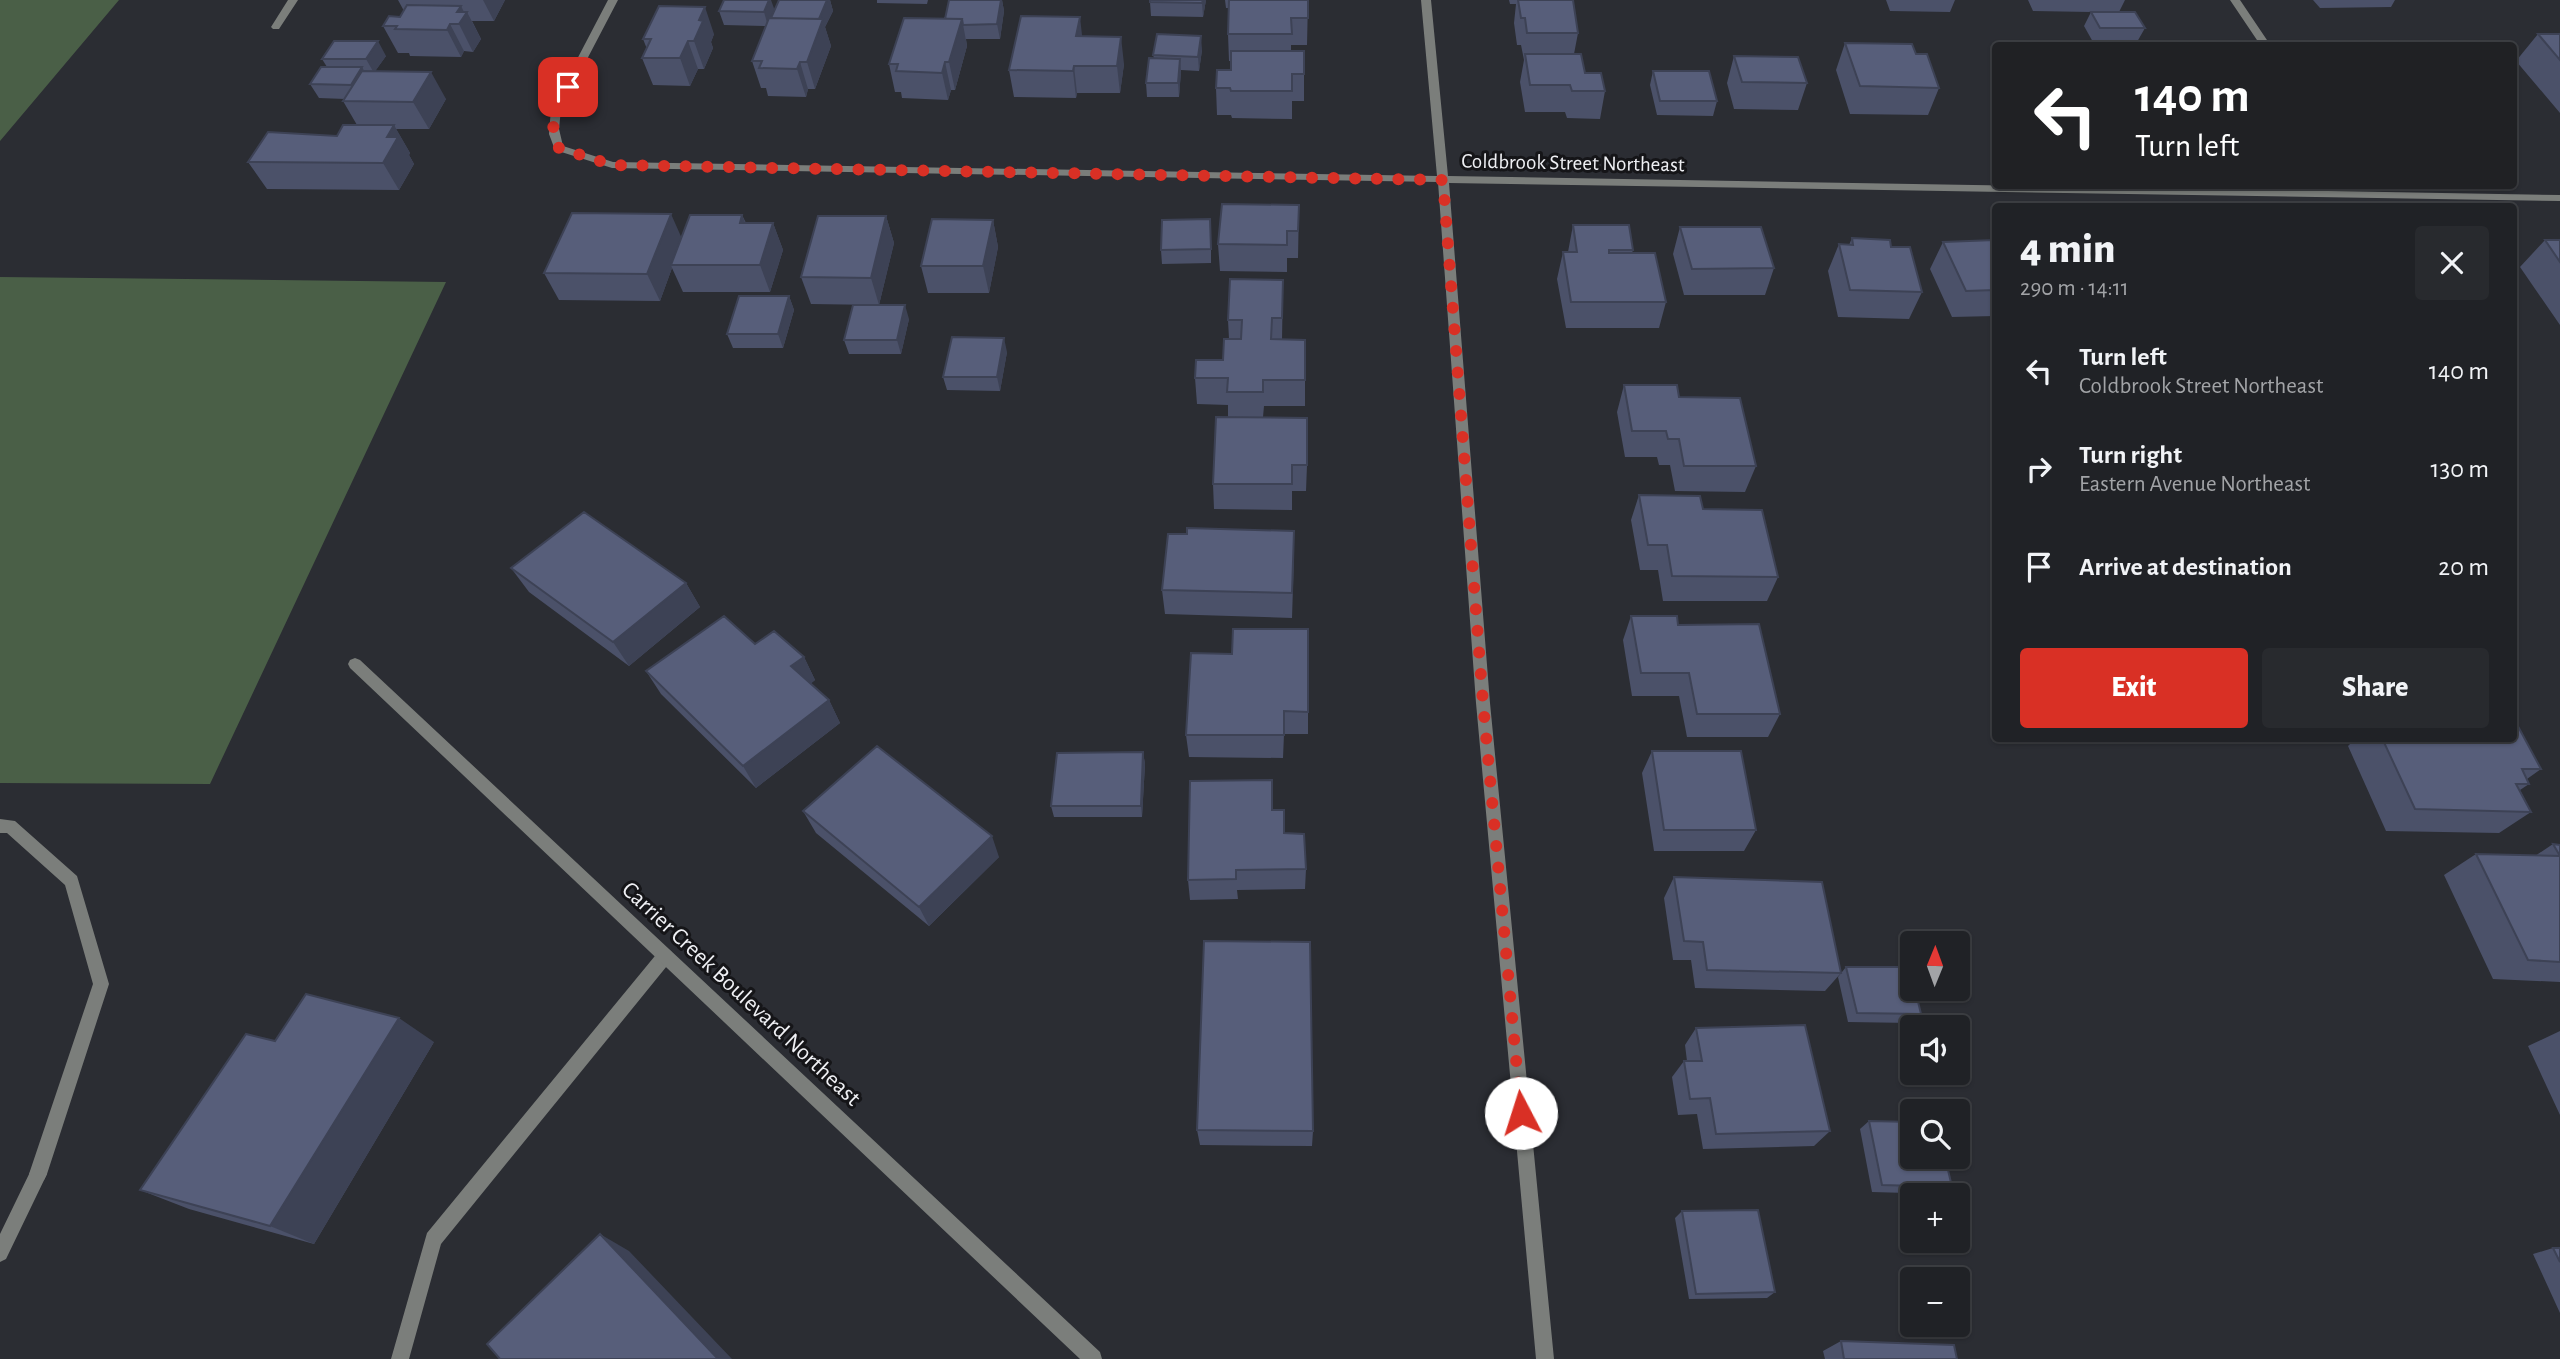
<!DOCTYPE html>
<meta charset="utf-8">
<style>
:root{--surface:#202226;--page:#282a2e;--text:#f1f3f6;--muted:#a2a4a7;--line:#3d3f43;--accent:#d93025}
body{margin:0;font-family:"Alegreya Sans",sans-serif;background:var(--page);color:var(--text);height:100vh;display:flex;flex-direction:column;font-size:26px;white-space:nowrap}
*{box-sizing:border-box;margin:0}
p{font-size:23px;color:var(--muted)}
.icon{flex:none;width:38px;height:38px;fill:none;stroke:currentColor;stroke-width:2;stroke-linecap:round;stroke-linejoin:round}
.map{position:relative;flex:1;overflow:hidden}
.sheet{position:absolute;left:1992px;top:203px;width:525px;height:539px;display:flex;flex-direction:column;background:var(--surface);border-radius:7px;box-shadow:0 2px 5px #0004,0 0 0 2px var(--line)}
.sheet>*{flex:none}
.banner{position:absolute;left:1992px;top:42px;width:525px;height:147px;border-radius:7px;box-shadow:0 2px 5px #0004,0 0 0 2px var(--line);background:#202124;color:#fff;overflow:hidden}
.needle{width:46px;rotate:1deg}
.buttons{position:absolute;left:1900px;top:931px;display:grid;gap:14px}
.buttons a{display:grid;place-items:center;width:70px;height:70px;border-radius:7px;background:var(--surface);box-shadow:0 2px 5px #0004,0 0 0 2px var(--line);font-size:35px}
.pin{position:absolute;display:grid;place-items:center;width:60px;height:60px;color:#fff;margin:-30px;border-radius:14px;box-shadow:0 4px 10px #0006}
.me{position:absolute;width:77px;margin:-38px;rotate:355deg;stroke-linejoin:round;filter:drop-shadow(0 0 5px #0008)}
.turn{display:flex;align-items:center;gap:24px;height:147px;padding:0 28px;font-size:32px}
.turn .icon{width:91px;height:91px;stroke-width:2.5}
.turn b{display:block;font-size:49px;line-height:60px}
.round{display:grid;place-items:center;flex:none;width:74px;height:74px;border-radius:7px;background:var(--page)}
.overview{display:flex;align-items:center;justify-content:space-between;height:119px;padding:0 28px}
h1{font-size:42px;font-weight:800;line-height:52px}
.primary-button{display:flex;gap:14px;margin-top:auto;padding:14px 28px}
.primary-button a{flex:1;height:80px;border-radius:7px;background:var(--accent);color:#fff;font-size:28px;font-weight:800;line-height:80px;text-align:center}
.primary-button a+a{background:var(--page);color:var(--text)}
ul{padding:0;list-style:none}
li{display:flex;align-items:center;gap:21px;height:98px;padding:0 28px}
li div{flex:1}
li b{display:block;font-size:26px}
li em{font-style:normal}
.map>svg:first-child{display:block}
</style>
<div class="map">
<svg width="2560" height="1359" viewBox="0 0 2560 1359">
<rect width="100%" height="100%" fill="#2b2d33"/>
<path fill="#4a5f47" d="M0,0H119L0,141Z
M0,277L446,282L210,784L0,783Z"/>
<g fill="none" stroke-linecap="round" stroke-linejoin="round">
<path fill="#7b7e7b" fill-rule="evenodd" d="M0,819L15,821L77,876L109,984L47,1174L44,1180L38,1183L32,1180L29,1174L93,984L65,885L7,833H0Z
M665,949L671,951L673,956L671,961L441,1244L409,1359H391L427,1233L659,951Z"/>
<path fill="#7b7e7b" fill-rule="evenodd" d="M288,0H298L279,29H273L271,27Z
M608,0H618L561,109L559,129L563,146L613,162L1437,176L1421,0H1431L1448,176L2560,195V201L1449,183L1490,703L1554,1359H1536L1476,703L1438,182L612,168L555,150L549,134L551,109Z
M2230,0H2240L2271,46H2261Z
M355,658L360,660L1100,1352L1102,1359H1080L350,668L348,664L350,660Z
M38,1165L44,1168L47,1174L6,1259L0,1262V1234L32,1168Z"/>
</g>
<path fill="#4b5169" d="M398,0H505L494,21H472L481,39L473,52L464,51L461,57L410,56L409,53H398L383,26L400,17L404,11Z
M779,0H830L833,11L825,27L831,46L815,89H808L806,97L768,96L766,88H761L752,61L766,26L724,25L719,11L774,10Z
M877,0H928L927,4L877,3Z
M949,0H1002L1004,11L1000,39H966L967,46L955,90H951L948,100L902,98L901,92H895L889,64L945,19Z
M1206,0L1203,17L1151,16L1150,2Z
M1225,0H1308L1307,45H1291V51L1304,74V101H1292V119L1232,118L1231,115H1217L1216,88L1231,70V61H1229L1228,34L1229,8H1226Z
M1509,0H1573L1578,33L1574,54L1585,73L1605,91L1600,119L1567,118L1565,112H1525L1520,82L1524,60L1521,45H1517L1514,23L1516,4H1510Z
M1886,0H1955L1950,12L1890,11Z
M2028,0H2125L2119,12L2145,28L2137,42H2093L2084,26L2091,12L2033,11Z
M2313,0H2395L2391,7L2320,8Z
M714,34L711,42L713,48L704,69H698L690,86L653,85L642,58L647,49L643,39Z
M2538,34H2560V113L2516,61Z
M1082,36L1124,64L1120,93H1077L1076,98L1014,97L1009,70Z
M1845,43L1916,54L1939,88L1928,115L1850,114L1836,70Z
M1202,50L1199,71L1181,70L1179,97H1147L1146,83L1154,58L1153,55Z
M386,56L375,71L446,99L429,129H396L410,153L409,155L414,164L399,190L267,189L248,162L337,136L357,125L343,101L345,99L319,98L310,84L327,67L322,59Z
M1734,56L1807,83L1798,110L1734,109L1727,83Z
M1653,71L1717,101L1713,116L1657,115L1650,85Z
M1299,205L1298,258H1287V272L1220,271L1218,244Z
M742,215L746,223H773L783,250L770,292H683L672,268L660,301L559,300L544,273L681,238Z
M886,216L894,243L879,305L811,304L801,277Z
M993,220L998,247L989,293H928L921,266Z
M1573,225L1633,250L1632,253L1666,302L1659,328H1566L1557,279L1563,252H1568Z
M1680,227L1774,268L1765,295H1684L1673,254Z
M1211,233V263L1162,264L1161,250Z
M1852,238L1891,247L1922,292L1909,319L1838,317L1828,271L1839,244L1849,245Z
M1995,240V316L1952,317L1930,269L1943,242Z
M2545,240H2560V325L2520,267Z
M1283,280L1282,340H1305V406H1264L1263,417L1307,465L1306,491H1292V510L1214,509L1213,484L1228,417V405L1197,404L1195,378L1223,360L1229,339L1228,320Z
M789,296L794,310L783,348H733L727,334Z
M909,319L901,354H849L844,340Z
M1007,352L1000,391L947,390L943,377Z
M1624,385L1679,397L1756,466L1745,492L1675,491L1670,465H1659L1657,457H1625L1617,412Z
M1639,495L1703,509L1778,577L1767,601H1663L1658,570H1640L1631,520Z
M1187,534L1294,556L1292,618L1165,614L1162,590Z
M511,568L686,583L700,607L629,666L529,592Z
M1631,616L1678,625L1780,714L1768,737H1687L1679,696H1632L1623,640Z
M755,644L804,657L815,680L810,684L829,700L840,723L756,788L661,694L646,671Z
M1191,653L1308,712V734H1284L1283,758L1189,757L1186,735Z
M2356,738H2513L2541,769L2527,779L2529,784L2520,790L2531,812L2499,833L2386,831L2348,746Z
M1652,751L1756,830L1744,851H1654L1642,773Z
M1143,752L1145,764L1142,817H1054L1051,806Z
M1272,810L1284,833L1306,869L1305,889L1237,890L1238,899L1190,900L1188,880Z
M803,811L999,857L929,926L816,833Z
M2553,844L2560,845V982L2493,979L2444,875L2476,854L2535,856Z
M1674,877L1841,973L1825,991L1695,988L1691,960H1673L1664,898Z
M1846,967L1921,1014L1912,1023L1848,1022L1838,977Z
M1696,1028L1830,1131L1814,1146L1703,1149L1697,1114L1678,1115L1672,1077L1684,1061H1687L1685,1045Z
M2560,1031V1115L2528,1046Z
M434,1042L314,1244L189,1209L140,1190Z
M1869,1121L1952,1187L1942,1194L1872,1192L1860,1129Z
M1197,1130L1313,1131L1312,1146L1200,1145Z
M1682,1211L1775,1292L1767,1298L1689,1299L1675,1218Z
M2553,1248H2560V1313L2533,1254Z
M1841,1341L1957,1359H1825L1823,1351Z"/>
<path fill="#3d4255" d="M483,0H505L494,21Z
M769,0H771L775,11L768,26L764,12Z
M827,0H830L833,11L825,27L831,46L815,89L807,62L818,20Z
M1001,0H1002L1004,11L1000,39L997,24Z
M1203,0H1206L1203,17L1202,3Z
M461,6L465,14L467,12L481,39L473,52L459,24L457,12Z
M705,7L714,34L711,42L713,48L704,69L694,41L699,20Z
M1080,17L1083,44L1076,36Z
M962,19L967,46L955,90L949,62Z
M450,24L464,51L461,57L447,30Z
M1201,36L1202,50L1199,71L1198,57Z
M1121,37L1124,64L1120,93L1117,66Z
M378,41L386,56L374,73L366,59Z
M688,41L698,69L690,86L680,58Z
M1180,59L1181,73L1179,97L1178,83Z
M800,62L808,89L806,97L797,69Z
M945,62L951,90L948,100L942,73Z
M1074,66L1077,93L1076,98L1073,71Z
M362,67L370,81L359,99L351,85Z
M431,72L446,99L429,129L413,102Z
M394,125L410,153L409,155L414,164L399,190L383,163L387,137Z
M671,214L683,241L671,265L672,268L660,301L647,274Z
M742,215L753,242L740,223Z
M886,216L894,243L879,305L871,278Z
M993,220L998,247L989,293L983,266Z
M773,223L783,250L770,292L760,265Z
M789,296L794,310L783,348L778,334Z
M905,305L909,319L901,354L897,340Z
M1004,338L1007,352L1000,391L997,377Z
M686,583L700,607L629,666L613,642Z
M804,657L815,680L803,690L791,666Z
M829,700L840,723L756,788L743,766Z
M1143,752L1145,764L1142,817L1141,806Z
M992,836L999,857L929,926L919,907Z
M399,1018L434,1042L314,1244L270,1226Z
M600,1234L629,1251L732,1359H718Z"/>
<path fill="#575e7a" stroke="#3d4255" stroke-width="2" d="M724,0H769L764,12L719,11Z
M779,0H827L819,19L771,18Z
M949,0H1001L997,24L963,25L962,19H945Z
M1150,0H1203L1202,3L1150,2Z
M1229,0H1308V18H1291L1292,34H1228Z
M1518,0H1573L1578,33H1527L1525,18H1521Z
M407,5L461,6L457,12H467L459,24H450L447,30L395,29L397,26H383L389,16L400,17Z
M659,6L705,7L699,20L703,21L694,41H688L680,58H642L651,39H643Z
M2091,12H2135L2145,28H2100Z
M1021,16L1080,17L1076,36L1121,37L1117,66H1074L1073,71L1009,70Z
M769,18L823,19L807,62H800L797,69L759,68L762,61H752Z
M904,18L962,19L949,62H945L942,73L896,71L898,64H889Z
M1157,34L1201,36L1198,57L1153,55Z
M2538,34H2560V60Z
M334,41H378L366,59H322Z
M1845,43L1912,44L1916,54H1927L1939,88L1860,86Z
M1231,51H1304V74H1292V91H1231L1230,88H1216L1217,70H1231Z
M1525,54H1581L1585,73H1601L1605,91H1572L1570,85H1530Z
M1734,56L1798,57L1807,83L1742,82Z
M1149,58L1180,59L1178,83H1146Z
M321,67H362L351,85L310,84Z
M362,71L431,72L413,102L343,101Z
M1653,71H1709L1717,101H1660Z
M343,125H394L387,137H398L383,163L248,162L268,132L337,136Z
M1222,204L1299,205L1298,231H1287V245L1218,244Z
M572,213L671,214L647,274L544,273Z
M690,215H742L740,223H773L760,265H671Z
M818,216H886L871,278L801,277Z
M932,219L993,220L983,266H921Z
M1210,219L1211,249L1161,250L1162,220Z
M1573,225H1629L1633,250H1609V253H1655L1666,302H1571L1563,252H1577Z
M1680,227H1761L1774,268L1692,269Z
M1852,238L1890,240L1891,247H1910L1922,292L1850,290L1839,244L1853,245Z
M1995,240V290L1966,291L1943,242Z
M2545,240H2560V262Z
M1230,279L1283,280L1282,318H1272L1271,339L1305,340V380H1263V392H1227L1228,378H1195L1196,360H1223L1224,339H1241L1242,320H1228Z
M739,296H789L778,334H727Z
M853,305H905L897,340H844Z
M952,337L1004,338L997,377H943Z
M1624,385H1677L1679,397L1740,398L1756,466H1684L1679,439H1668L1666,431H1632Z
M1216,417L1307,418V465H1292V484H1213Z
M1639,495L1700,496L1703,509L1762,510L1778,577L1672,576L1667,545H1648Z
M584,512L686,583L613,642L511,568Z
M1187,528L1294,531L1292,593L1162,590L1168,534H1187Z
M724,616L755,644L774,631L804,657L791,666L829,700L743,766L646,671Z
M1631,616H1677L1678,625L1759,624L1780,714H1697L1689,673H1641Z
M1233,629H1308V712L1284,711V735H1186L1191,653L1232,654Z
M2513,717L2541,769H2522L2529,784H2516L2531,812L2415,809L2382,738H2513Z
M877,746L992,836L919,907L803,811Z
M1652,751H1741L1756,830H1664Z
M1143,752L1141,806H1051L1057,753Z
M1272,780V810H1284V833L1304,834L1306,869L1236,870V879L1188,880L1190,781Z
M2553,844L2560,845V962L2528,960L2476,854L2560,856Z
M1674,877L1822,882L1841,973L1707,970L1703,942L1684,941Z
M1204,941L1310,942L1313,1131L1197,1130Z
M1846,967H1909L1913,981V989H1915L1921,1014L1857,1013Z
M306,994L399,1018L270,1226L140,1190L246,1034L275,1041Z
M1805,1025L1830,1131L1716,1134L1710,1098L1690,1099L1684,1061H1702L1696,1028Z
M1869,1121L1913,1122V1157H1945L1952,1187L1882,1185Z
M1758,1210L1775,1292L1696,1294L1682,1211Z
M600,1234L718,1359H500L487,1344Z
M2553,1248H2560V1262Z
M1841,1341L1954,1345L1957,1359H1844Z"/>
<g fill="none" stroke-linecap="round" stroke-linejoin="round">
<path stroke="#d93025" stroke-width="12" stroke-dasharray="0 21.6" d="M568,87C556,108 547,126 559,148L612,165L1443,180L1483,703L1521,1113"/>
</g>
<g text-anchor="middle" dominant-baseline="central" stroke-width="6" stroke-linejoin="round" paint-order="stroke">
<g font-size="21" fill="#eff0f4" stroke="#151518">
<text transform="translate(1573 163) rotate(1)">Coldbrook Street Northeast</text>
</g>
<g font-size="24" fill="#eff0f4" stroke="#151518">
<text transform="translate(741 994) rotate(43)">Carrier Creek Boulevard Northeast</text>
</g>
</g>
</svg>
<div class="buttons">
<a><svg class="needle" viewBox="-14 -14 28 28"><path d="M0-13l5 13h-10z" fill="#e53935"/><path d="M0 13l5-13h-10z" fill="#a2a4a7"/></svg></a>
<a><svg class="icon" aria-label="sound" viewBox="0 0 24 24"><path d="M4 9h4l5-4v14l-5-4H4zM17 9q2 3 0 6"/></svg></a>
<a><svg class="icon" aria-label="search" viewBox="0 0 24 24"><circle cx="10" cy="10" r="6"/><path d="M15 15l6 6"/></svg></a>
<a>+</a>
<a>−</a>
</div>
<div class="pin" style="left:568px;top:87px;background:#d93025"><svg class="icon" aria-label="arrive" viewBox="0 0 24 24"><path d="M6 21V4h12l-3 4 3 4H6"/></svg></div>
<svg class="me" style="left:1521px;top:1113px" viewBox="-20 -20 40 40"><circle r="19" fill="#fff"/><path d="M0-13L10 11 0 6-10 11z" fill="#d93025"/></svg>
<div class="banner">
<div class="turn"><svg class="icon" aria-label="left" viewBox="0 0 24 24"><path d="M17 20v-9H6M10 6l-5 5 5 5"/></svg><div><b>140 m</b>Turn left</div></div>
</div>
<section class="sheet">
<div class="overview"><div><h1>4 min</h1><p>290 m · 14:11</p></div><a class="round"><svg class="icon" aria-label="close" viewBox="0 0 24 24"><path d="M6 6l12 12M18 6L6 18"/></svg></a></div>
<ul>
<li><svg class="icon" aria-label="left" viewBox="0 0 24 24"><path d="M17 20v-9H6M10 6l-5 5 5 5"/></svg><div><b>Turn left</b><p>Coldbrook Street Northeast</p></div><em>140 m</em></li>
<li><svg class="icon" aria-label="right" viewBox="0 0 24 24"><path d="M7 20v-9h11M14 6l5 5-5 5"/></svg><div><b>Turn right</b><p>Eastern Avenue Northeast</p></div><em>130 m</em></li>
<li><svg class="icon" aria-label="arrive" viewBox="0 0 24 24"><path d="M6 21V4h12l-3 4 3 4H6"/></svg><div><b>Arrive at destination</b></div><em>20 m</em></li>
</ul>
<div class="primary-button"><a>Exit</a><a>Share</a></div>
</section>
</div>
